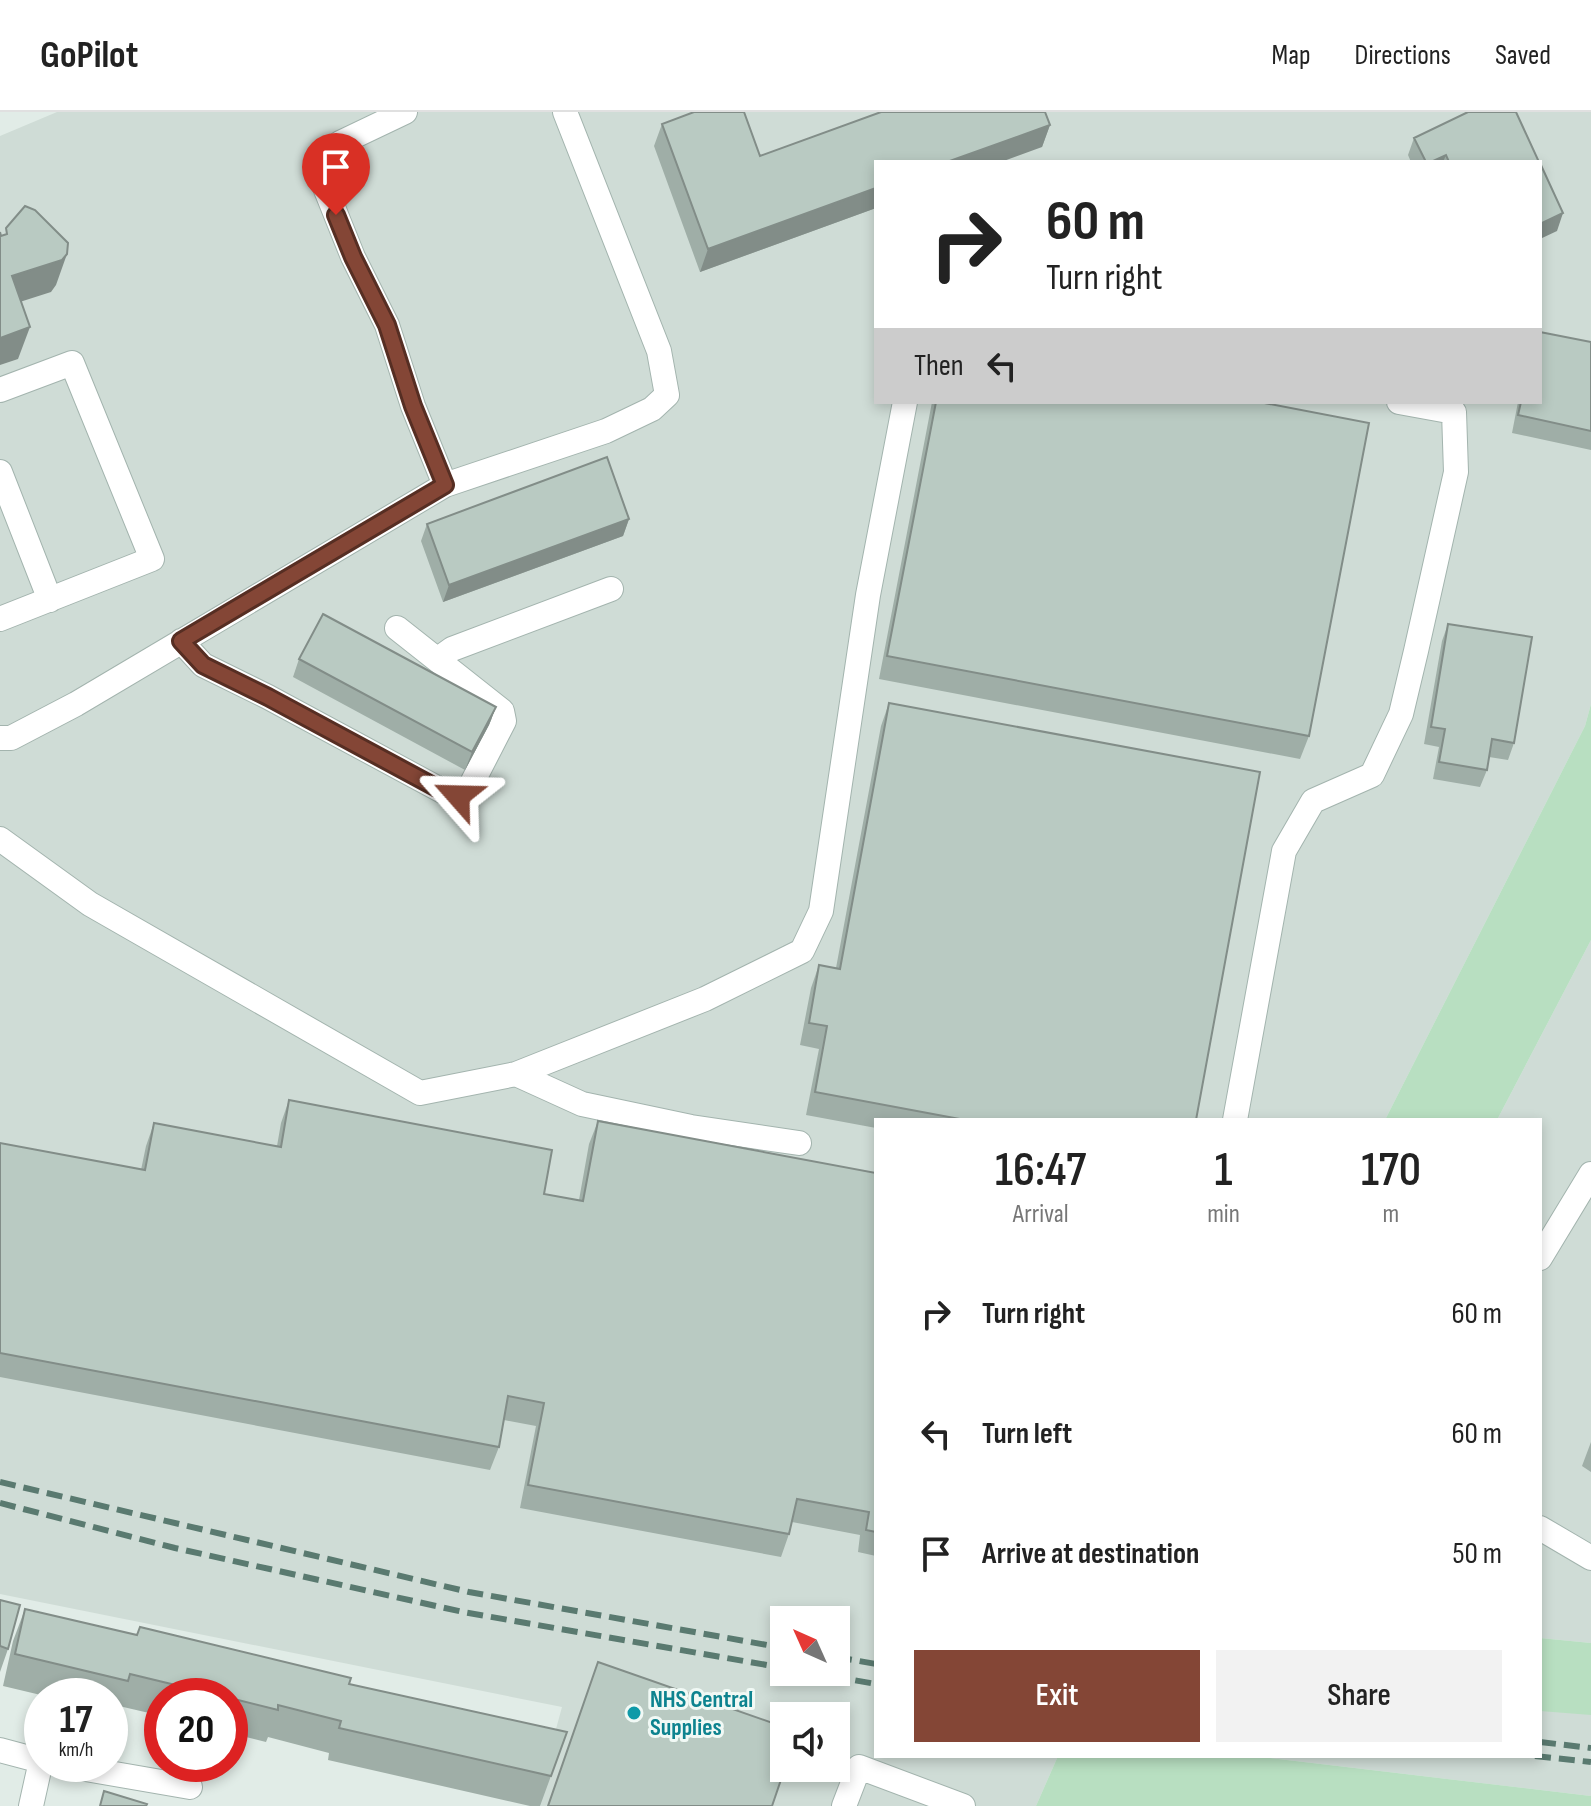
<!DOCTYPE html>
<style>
:root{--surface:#fff;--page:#f2f2f2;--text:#222;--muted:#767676;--line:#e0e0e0;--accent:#844636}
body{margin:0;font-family:"Sofia Sans Condensed",sans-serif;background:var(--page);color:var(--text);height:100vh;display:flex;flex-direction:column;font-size:30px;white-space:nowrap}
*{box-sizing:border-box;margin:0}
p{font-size:26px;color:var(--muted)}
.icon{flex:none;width:44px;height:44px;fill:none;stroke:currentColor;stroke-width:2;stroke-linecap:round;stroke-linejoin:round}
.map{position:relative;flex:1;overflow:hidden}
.details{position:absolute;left:874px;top:1006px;width:668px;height:640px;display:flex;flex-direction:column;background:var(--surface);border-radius:0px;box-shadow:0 4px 12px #0003}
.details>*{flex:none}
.hud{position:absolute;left:874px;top:48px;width:668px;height:244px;border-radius:0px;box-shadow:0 4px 12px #0003;background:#fff;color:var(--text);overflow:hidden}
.needle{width:52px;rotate:315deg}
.buttons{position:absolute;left:770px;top:1494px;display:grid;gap:16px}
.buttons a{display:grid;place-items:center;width:80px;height:80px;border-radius:0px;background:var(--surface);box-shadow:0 4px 12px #0003;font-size:40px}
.speed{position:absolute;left:24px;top:1566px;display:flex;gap:16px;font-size:40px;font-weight:700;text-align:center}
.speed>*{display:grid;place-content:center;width:104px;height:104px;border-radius:50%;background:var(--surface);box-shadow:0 4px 12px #0003;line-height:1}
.speed small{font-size:20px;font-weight:400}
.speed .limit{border:12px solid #d22;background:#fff;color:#111}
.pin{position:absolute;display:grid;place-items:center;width:68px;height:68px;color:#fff;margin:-82px -34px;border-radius:50% 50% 50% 0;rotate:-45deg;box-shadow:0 0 8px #0007}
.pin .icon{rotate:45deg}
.me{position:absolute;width:88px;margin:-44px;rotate:295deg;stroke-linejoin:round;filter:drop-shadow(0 0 6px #0008)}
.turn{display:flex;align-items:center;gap:28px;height:168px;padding:0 40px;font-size:36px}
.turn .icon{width:104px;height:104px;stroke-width:2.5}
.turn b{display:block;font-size:56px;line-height:68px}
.then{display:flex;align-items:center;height:76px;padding:0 40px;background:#0003;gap:16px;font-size:30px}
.eta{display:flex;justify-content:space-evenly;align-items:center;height:136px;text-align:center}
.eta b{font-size:48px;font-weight:600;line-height:56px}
.cta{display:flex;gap:16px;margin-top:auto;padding:16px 40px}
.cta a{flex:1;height:92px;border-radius:0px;background:var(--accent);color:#fff;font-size:32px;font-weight:600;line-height:92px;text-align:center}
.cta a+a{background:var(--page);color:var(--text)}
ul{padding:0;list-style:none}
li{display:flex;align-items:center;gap:24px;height:120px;padding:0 40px}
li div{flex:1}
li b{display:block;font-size:30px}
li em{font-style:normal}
header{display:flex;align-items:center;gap:48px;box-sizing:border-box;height:112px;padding:0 40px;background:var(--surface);border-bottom:2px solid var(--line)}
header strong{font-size:38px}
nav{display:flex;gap:44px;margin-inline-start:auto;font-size:28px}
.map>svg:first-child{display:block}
</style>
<header>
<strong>GoPilot</strong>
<nav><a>Map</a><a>Directions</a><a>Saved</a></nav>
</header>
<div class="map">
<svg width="1591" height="1694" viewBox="0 0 1591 1694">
<rect width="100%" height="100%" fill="#e1ece7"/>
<path fill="#cfdcd6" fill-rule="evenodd" d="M57,0H1591V592L1585,614L1385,1008H876V1644H1058L1036,1694H535L562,1595L0,1482V24ZM876,50H1540V290H876ZM784,1508H836V1560H784ZM784,1604H836V1656H784Z
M1591,828V1531L1540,1526V1008H1497Z
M1540,1596L1591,1601V1684L1253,1644H1540Z"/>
<path fill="#b8dfc1" d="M1591,592V828L1497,1008H1385L1585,614Z
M1540,1526L1591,1531V1603L1540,1599Z
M1058,1644H1253L1591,1684V1694H1036Z"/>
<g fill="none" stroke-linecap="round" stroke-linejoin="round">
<defs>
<path id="minor" d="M405,0L340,31L320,63L353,145L387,213L413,294L445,373
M0,278L72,251L152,447L0,507
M0,360L50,488
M181,529L203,553L268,585L448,682L458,684L468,679L504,609L502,599L397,516
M438,547L452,537L611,477
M0,626H11L76,592L445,373L606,319L652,297L667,283L659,239L565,0
M0,727L90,792L420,981L516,962L705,887L802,839L821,799L868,483L905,290
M516,962L582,992L691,1015L799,1031
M1235,1008L1284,739L1313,689L1372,663L1401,602L1416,539L1456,360L1454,300L1399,290
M1540,1146L1591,1062
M1540,1416L1591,1446
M0,1638L41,1649L31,1694
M57,1652L190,1675
M844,1694L859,1655L963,1694"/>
</defs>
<use href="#minor" stroke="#a3b4ae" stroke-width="26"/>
<use href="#minor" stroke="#fff" stroke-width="24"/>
<path stroke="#5a7a70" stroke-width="6" stroke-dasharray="16 8" stroke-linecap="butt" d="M0,1370L469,1480L784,1536
M0,1391L175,1436L463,1500L784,1556
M836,1545L876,1552
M808,1560L876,1572
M1540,1630L1591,1636
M1535,1644L1591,1650"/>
</g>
<path fill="#9faea7" d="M662,12L760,44L1050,13L1042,35L876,50V96L700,160L654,34Z
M1414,26L1539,50H1411L1408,43Z
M1591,230V338L1512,321L1518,290H1540Z
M932,290H1259L1309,624L1300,647L879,567Z
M629,407L623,424L443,490L421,429L427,412Z
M1448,512L1514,631L1508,648L1489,645L1487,658L1480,675L1433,667L1439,635L1424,632L1442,529Z
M299,547L496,595L489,613L465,658L293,565Z
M889,591L1196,1008H876V1016L806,1003L819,937L800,933L811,876L819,853L836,856L881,614Z
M289,988L544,1082L579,1088L589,1032L598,1009L876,1061V1444L858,1440L860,1423L792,1410L789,1422L781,1445L520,1396L536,1314L504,1308L499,1335L490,1358L0,1265V1031L141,1058L146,1034L154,1011L277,1034L281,1011Z
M1591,1330V1360L1582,1354Z
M0,1488L8,1537L0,1560Z
M25,1497L137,1523L140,1515L349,1572L567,1620L540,1694H530L328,1648L329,1641L268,1625L266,1630L230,1621V1584H162V1604L119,1594L117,1601L110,1600V1584H45L3,1574L13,1529Z"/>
<path fill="#828d88" d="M1050,13L1042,35L1001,50H947Z
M1446,43L1443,50H1431Z
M876,76V96L700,160L708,137Z
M1563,101L1557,119L1540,127V112Z
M67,142L56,173L51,180L1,196L12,164Z
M30,215L18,247L0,253V226Z
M629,407L623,424L443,490L449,473Z
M496,595L489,613L465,658L472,640Z"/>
<path fill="#b9cac2" stroke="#828d88" stroke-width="2" d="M694,0H744L760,44L881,0H1045L1050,13L947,50H876V76L708,137L662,12Z
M1468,0H1516L1539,50H1449L1446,43L1431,50H1426L1414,26Z
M1540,51L1563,101L1540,112Z
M25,94L35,98L68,131L67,142L62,148L12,164L30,215L0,226V120L1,124L7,122L6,116Z
M1540,220L1591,230V319L1518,303L1521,290H1540Z
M936,290H1259L1369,311L1309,624L887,544Z
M607,345L629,407L449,473L427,412Z
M323,502L496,595L472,640L299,547Z
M1448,512L1532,525L1514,631L1492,627L1487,658L1439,650L1445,617L1431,615Z
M889,591L1260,660L1196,1008H965L815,980L827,914L809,911L819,853L840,857Z
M289,988L552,1038L544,1082L583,1089L598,1009L876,1061V1420L866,1418L869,1400L797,1387L789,1422L528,1373L544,1291L508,1284L499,1335L0,1241V1031L145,1058L154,1011L281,1035Z
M0,1488L20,1493L8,1537L0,1534Z
M25,1497L137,1523L140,1515L351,1566L349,1572L567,1620L551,1664L339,1616L341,1609L278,1593V1598L230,1586V1584H221L130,1562L128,1569L15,1542Z
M598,1550L784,1615L785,1656L772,1694H548Z
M104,1679L147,1692L146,1694H100Z"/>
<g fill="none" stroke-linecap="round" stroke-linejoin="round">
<defs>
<path id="route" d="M336,103L353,145L387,213L413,294L445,373L181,529L203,553L268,585L448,682L458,684"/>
</defs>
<use href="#route" stroke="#562e23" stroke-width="20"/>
<use href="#route" stroke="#844636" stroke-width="14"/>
</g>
<circle fill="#0f9aa8" stroke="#f1f9f5" stroke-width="3" cx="634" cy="1601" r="8"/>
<g text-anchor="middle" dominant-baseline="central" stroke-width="6" stroke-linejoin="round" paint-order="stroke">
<g font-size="24" font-weight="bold" fill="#0d838f" stroke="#f1f9f5" text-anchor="start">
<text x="650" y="1587">NHS Central<tspan x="650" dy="28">Supplies</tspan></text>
</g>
</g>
</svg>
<div class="buttons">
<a><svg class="needle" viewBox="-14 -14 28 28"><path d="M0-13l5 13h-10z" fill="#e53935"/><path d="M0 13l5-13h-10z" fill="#767676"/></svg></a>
<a><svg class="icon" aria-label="sound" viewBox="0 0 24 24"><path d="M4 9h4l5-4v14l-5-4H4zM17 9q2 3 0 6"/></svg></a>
</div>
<div class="speed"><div>17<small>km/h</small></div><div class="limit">20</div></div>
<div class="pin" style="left:336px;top:103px;background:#d93025"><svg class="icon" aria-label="arrive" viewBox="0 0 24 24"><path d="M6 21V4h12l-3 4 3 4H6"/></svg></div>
<svg class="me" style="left:458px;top:684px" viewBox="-20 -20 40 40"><path d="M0-17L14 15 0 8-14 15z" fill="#844636" stroke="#fff" stroke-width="4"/></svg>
<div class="hud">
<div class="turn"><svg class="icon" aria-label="right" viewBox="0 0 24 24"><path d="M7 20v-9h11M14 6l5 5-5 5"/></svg><div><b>60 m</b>Turn right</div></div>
<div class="then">Then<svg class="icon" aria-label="left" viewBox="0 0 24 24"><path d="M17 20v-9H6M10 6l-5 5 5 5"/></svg></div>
</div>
<section class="details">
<div class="eta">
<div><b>16:47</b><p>Arrival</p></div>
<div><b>1</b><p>min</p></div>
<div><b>170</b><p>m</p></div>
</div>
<ul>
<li><svg class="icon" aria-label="right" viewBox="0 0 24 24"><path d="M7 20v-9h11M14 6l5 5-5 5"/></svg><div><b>Turn right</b></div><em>60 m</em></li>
<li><svg class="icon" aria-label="left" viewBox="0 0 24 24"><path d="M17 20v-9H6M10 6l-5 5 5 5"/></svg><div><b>Turn left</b></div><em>60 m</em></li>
<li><svg class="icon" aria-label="arrive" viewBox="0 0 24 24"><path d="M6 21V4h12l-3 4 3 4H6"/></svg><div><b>Arrive at destination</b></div><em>50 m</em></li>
</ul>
<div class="cta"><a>Exit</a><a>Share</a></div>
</section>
</div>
